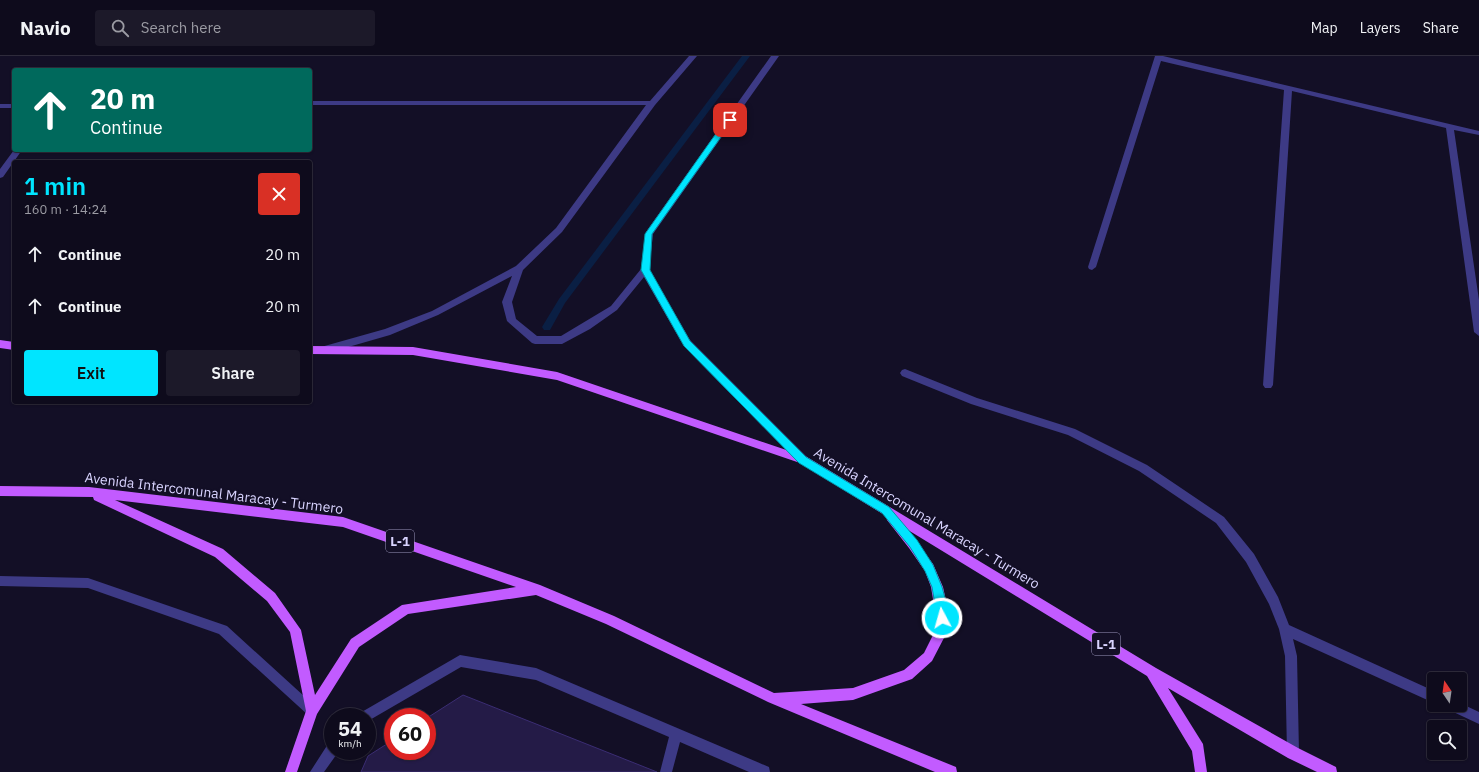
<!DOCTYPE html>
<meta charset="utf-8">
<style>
:root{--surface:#0e0b1c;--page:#1c1929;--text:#f1f3f6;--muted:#9b9ba3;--line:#2e2b3b;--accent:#00e5ff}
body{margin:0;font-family:"IBM Plex Sans",sans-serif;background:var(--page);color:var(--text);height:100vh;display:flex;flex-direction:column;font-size:15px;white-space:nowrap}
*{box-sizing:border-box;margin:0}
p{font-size:13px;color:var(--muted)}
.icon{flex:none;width:22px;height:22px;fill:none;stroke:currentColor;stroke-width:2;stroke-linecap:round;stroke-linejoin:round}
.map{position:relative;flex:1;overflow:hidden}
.drawer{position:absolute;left:12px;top:104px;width:300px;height:244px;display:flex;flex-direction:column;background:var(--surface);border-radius:4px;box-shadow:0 1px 3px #0004,0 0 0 1px var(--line)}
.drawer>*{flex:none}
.hud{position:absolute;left:12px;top:12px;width:300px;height:84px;border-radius:4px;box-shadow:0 1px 3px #0004,0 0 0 1px var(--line);background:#00695c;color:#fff;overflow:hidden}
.needle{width:26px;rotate:347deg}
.buttons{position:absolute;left:1427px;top:616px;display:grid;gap:8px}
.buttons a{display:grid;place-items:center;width:40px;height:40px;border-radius:4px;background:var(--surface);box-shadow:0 1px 3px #0004,0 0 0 1px var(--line);font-size:20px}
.speed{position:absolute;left:324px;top:652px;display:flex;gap:8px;font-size:20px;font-weight:700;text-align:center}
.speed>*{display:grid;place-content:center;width:52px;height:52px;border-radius:50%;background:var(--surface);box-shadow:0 1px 3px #0004,0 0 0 1px var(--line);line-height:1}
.speed small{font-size:10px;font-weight:400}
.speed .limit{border:6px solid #d22;background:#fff;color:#111}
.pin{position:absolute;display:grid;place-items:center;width:34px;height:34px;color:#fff;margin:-17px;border-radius:8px;box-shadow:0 2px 6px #0006}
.me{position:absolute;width:44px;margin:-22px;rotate:354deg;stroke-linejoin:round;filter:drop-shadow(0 0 3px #0008)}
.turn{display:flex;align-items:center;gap:14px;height:84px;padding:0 12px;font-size:18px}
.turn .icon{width:52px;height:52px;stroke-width:2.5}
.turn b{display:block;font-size:28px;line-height:34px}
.round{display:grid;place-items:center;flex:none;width:42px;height:42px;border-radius:4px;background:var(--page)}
.summary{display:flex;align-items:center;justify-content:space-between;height:68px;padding:0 12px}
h1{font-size:24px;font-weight:600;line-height:30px;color:var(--accent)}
.button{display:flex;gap:8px;margin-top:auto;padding:8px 12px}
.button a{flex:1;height:46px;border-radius:4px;background:var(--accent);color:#111;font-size:16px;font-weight:600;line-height:46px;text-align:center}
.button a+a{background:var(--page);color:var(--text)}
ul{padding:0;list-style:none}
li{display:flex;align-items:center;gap:12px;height:52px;padding:0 12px}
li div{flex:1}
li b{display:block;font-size:15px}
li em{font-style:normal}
header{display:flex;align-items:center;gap:24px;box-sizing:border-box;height:56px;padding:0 20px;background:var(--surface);border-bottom:1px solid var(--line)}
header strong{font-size:19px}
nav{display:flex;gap:22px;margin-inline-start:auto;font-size:14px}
.search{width:280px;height:36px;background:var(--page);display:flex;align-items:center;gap:10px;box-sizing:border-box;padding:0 14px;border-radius:4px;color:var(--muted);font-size:15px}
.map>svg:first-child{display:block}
</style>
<header>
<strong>Navio</strong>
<div class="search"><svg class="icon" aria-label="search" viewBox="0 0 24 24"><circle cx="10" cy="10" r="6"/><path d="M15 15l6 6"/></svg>Search here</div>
<nav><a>Map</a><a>Layers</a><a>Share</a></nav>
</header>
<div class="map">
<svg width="1479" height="716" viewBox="0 0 1479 716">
<rect width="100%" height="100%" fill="#130f26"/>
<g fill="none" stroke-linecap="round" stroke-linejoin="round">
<path fill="#0a1f44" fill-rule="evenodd" d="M742,0H750L565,247L550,274H544L542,271L559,243Z"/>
</g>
<path fill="#241b47" stroke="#3b2d73" d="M463,639L657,716H361L368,700L393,684V695H427V662Z"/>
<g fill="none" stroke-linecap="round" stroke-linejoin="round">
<path fill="#3d3a85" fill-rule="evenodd" d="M689,0H697L655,49L562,176L523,214L512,246L516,263L537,280H561L611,250L641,213L646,176L771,0H779L653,178L649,214L690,284L807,401L808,404L807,407L803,408L799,407L684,290L644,221L617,254L590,273L562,288H535L532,287L507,265L502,246L512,220L438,259L390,279L324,298L321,297L319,294L321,291L385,273L432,255L516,210L556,172L646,49H310V45H650Z
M1155,0H1163L1479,75V79L1454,74L1479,244V280L1474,276L1446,72L1292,35L1273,329L1271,332H1265L1263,329L1284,34L1161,5L1096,211L1092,214L1089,213L1088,211Z
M0,48H14V52H0Z
M14,94H22L3,121L0,122V113Z
M905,313L977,342L1075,373L1147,409L1224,461L1254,498L1278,541L1289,569L1434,635V647L1293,583L1297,600L1299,697L1298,702L1293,703L1288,702L1287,697L1285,600L1279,573L1269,548L1246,506L1216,467L1139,415L1068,379L971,348L902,320L900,317L902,314Z
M0,520L88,522L227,570L316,651L318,655L316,659L312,661L308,659L219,578L88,532L0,530Z
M460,599L536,612L769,711L770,716H749L680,686L672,716H660L669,681L536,624L461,611L368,665L367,666V661H358L360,657Z
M1460,647L1479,656V668L1447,653L1445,649H1460Z
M333,687V695H339L324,716H310L328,688Z"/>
<path fill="#c25bff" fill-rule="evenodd" d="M0,284L14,286V294L0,292Z
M310,290L413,291L557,316L807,401L1156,612L1298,692L1336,711L1337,716H1317L1288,702L1168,632L1203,688L1207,716H1195L1192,695L1147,620L908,474L933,508L943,531L947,549L948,562L945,580L932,605L912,623L853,644L801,648L956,711L957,716H935L768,646L606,568L536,539L408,558L359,591L317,658L297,716H285L306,655L290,576L267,545L215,501L94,444L93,441L0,440V430L89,431L343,461L540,529L614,560L774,637L853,632L904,614L924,597L933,579L936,562L931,531L925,515L909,492L887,464L886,460L800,407L557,324L413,299L310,298ZM115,444L343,471L516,531L402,549L351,583L315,639L301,574L275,537L223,493Z"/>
</g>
<path fill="#00e5ff" stroke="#0095a6" d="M730,61L733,64L652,178L650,214L690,285L806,401L889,451L917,484L933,509L942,531L947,549V562L946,566L942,567L938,566L932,531L925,515L910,491L882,457L799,407L684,290L641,214L645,178L727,62Z"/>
<g text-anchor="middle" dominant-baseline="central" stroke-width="4" stroke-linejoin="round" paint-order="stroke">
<g fill="#130f26" stroke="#9e99be" stroke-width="1">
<rect x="386" y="474" width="28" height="22" rx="3"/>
<rect x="1092" y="577" width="28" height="22" rx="3"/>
</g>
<g font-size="13" font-weight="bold" fill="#d9d4ff">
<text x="400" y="485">L-1</text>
<text x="1106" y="588">L-1</text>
</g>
<g font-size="14" fill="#d9d4ff" stroke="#130f26">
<text transform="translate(214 437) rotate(7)">Avenida Intercomunal Maracay - Turmero</text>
<text transform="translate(927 462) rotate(31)">Avenida Intercomunal Maracay - Turmero</text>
</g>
</g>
</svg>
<div class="buttons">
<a><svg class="needle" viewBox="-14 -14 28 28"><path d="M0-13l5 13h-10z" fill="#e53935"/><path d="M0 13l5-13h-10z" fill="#9b9ba3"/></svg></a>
<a><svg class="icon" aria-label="search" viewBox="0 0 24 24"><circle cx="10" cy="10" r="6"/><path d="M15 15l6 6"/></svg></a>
</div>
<div class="speed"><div>54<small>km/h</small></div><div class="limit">60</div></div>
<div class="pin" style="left:730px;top:64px;background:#d93025"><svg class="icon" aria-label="arrive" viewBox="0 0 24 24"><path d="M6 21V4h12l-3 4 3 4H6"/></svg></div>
<svg class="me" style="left:942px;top:562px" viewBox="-20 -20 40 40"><circle r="17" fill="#00e5ff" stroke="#fff" stroke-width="3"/><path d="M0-11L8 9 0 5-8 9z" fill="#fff"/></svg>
<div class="hud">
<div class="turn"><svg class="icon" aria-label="ahead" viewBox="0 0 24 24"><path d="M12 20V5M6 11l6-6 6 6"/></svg><div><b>20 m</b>Continue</div></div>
</div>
<section class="drawer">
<div class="summary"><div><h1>1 min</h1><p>160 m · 14:24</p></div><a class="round" style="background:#d93025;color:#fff"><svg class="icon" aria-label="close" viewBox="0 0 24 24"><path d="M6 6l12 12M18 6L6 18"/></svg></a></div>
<ul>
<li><svg class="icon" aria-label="ahead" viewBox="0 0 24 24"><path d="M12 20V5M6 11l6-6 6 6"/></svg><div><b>Continue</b></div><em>20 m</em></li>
<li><svg class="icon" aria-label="ahead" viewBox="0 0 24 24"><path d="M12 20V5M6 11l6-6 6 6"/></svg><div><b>Continue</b></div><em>20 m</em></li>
</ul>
<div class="button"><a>Exit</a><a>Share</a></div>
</section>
</div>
